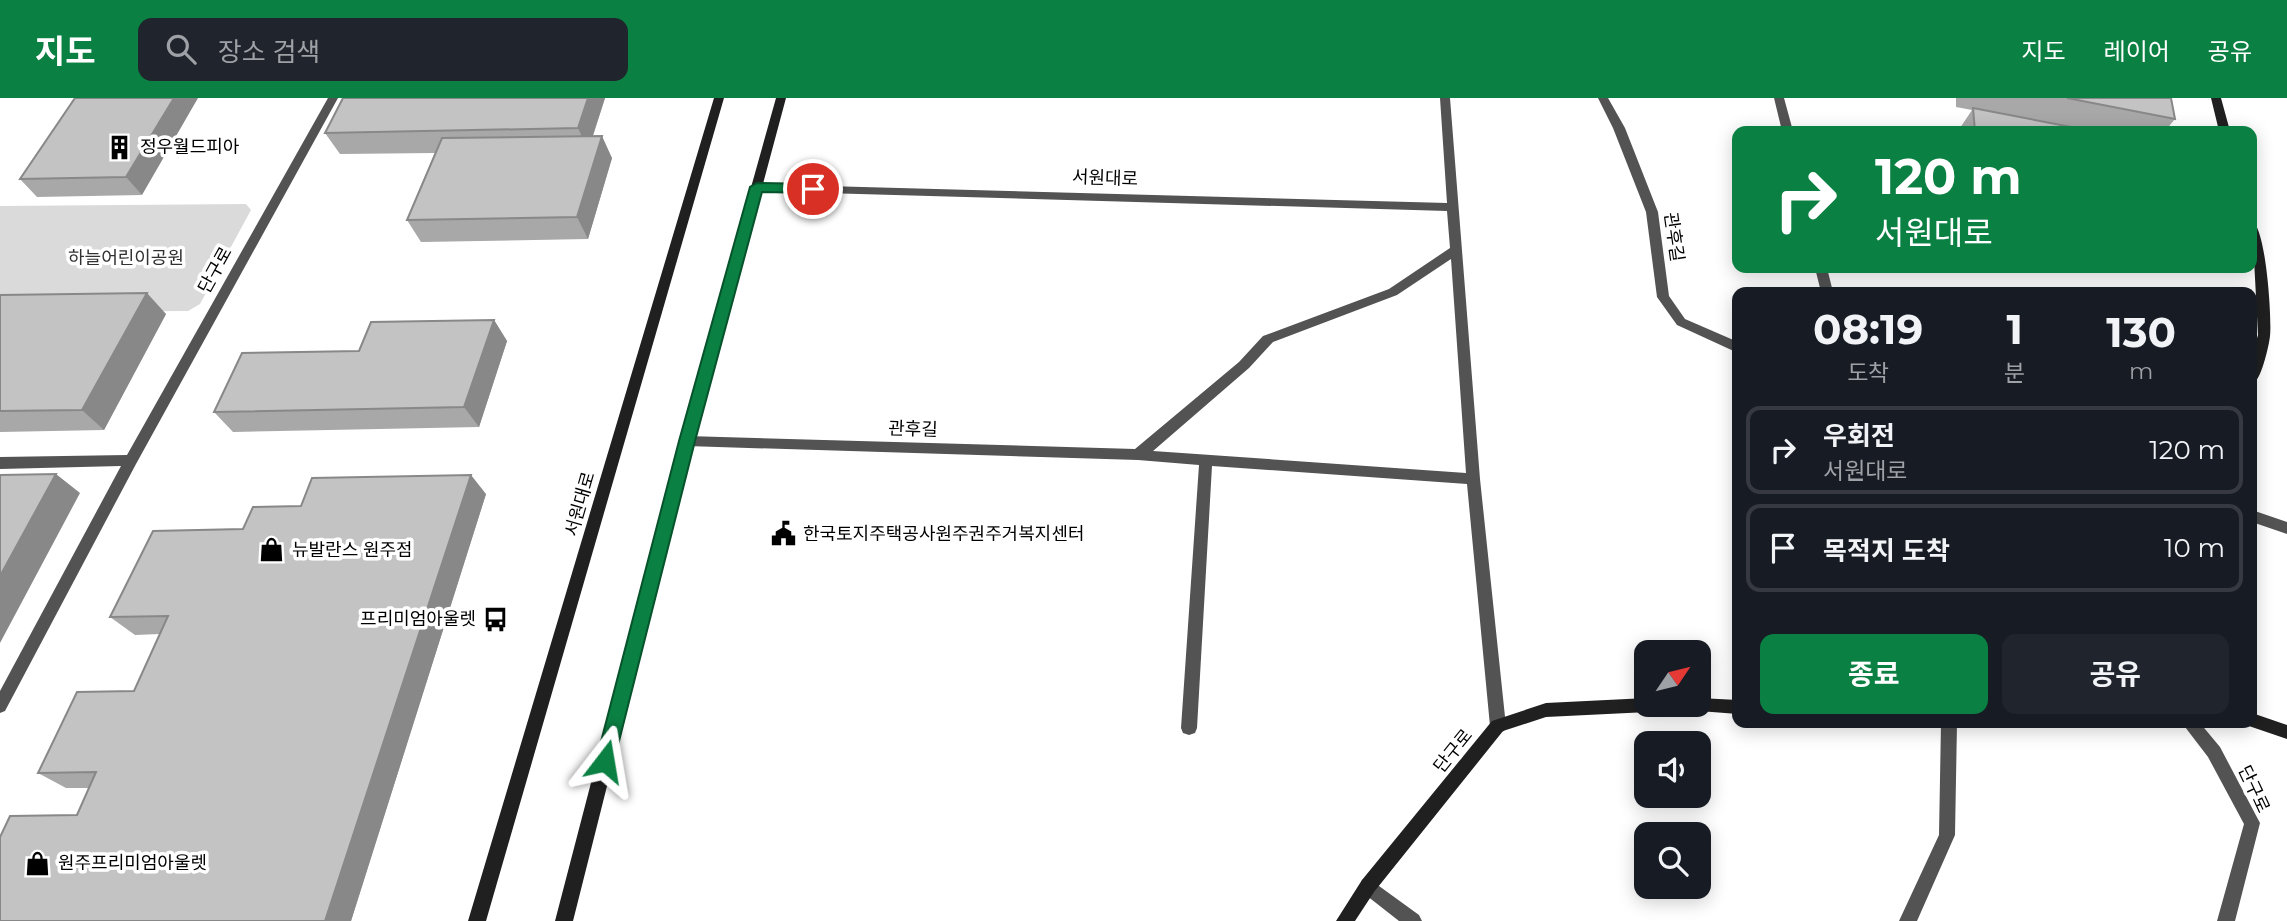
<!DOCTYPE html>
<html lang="ko">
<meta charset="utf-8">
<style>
:root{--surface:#171b24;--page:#20242c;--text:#f1f3f6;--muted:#9ea1a6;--line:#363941;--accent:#0b8043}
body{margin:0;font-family:Montserrat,"Noto Sans KR",sans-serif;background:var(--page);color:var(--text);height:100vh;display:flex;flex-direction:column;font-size:26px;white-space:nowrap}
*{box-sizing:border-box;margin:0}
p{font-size:23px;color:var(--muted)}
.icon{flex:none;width:38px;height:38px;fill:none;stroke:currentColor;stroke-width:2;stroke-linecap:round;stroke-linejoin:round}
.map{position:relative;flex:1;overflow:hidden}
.drawer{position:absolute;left:1732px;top:189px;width:525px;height:441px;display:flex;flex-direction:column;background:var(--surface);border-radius:14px;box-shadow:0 4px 18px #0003}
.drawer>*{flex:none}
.hud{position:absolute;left:1732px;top:28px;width:525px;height:147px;border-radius:14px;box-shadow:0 4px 18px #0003;background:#0b8043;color:#fff;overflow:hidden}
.needle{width:46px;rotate:55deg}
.fabs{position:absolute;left:1634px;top:542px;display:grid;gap:14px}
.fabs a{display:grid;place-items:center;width:77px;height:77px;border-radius:14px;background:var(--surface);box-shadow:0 4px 18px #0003;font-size:35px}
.pin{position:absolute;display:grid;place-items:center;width:60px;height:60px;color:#fff;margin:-30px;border:4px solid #fff;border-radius:50%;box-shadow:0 2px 7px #0007}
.me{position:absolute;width:77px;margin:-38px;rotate:14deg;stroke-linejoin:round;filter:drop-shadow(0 0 5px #0008)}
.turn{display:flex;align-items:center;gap:24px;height:147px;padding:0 28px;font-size:32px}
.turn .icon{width:91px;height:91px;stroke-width:2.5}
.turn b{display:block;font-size:49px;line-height:60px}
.eta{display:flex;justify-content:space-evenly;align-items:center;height:119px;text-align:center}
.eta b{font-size:42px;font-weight:700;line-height:49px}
.action{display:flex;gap:14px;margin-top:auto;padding:14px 28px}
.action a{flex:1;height:80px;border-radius:14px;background:var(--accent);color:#fff;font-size:28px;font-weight:700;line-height:80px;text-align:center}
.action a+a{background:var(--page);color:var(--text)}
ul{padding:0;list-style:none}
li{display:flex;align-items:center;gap:21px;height:88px;margin:0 14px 10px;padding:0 14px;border:4px solid var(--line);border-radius:14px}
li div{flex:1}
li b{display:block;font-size:26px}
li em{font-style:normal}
header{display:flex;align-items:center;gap:42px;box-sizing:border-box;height:98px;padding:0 35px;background:var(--accent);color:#fff}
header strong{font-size:33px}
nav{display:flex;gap:38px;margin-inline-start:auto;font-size:24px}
.search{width:490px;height:63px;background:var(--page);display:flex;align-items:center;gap:18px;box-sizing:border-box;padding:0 24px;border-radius:14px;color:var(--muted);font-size:26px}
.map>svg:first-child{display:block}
</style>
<header>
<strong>지도</strong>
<div class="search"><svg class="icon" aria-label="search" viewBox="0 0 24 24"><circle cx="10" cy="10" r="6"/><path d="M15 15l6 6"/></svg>장소 검색</div>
<nav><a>지도</a><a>레이어</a><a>공유</a></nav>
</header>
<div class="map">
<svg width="2287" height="823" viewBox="0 0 2287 823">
<rect width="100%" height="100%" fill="#fff"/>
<path fill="#dadada" d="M246,106L251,112L200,206L188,213L0,214V108Z"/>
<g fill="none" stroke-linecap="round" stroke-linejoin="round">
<path fill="#535353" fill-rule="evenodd" d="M1440,0H1450L1480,381L1506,628L1504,633L1498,635L1492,633L1490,628L1467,386L1212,368L1197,630L1195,635L1189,637L1183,635L1181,630L1199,367L1138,362L687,348L680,343L687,338L1135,351L1239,264L1263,238L1389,191L1450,150L1447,113L757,93L751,89L753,86L1447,105ZM1451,161L1466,375L1153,353L1249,270L1273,244L1397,197Z
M1598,0H1608L1625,30L1658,114L1669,198L1685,221L1738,244V255L1677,227L1657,199L1646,114L1613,30Z
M1774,0H1784L1793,33H1782Z
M1815,170H1827L1833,194H1821Z
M2252,412L2287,424V436L2252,424Z
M1941,625H1957L1955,737L1917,823H1899L1939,737Z
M2182,625H2200L2220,649L2260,725L2235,823H2217L2244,726L2208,659Z
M1368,780L1419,817L1422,823H1399L1362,794L1360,788L1362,782Z"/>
<path fill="#535353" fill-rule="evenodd" d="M328,0H338L136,366L5,613L0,615V593L121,368L0,371V359L127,357Z"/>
<path fill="#202020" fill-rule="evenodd" d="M714,0H724L486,823H468Z
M776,0H786L694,343L573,823H555L680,343Z
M2211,0H2221L2230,33H2219Z
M2252,123C2266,130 2272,220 2270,238C2269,248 2261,283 2252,287V257L2258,237Z
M1647,600V607H1656L1653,612L1648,614L1546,619L1503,633L1374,794L1355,823H1336L1362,782L1492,623L1546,605Z
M1699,600L1738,602V616L1686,612L1683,607H1699Z
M2252,615L2287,627V641L2246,627L2245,625H2252Z"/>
</g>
<path fill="#a8a8a8" d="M75,0L142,97L37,99L20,81Z
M343,0H605L593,38L612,60L588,141L421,144L407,122L435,55L340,56L325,35Z
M1956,0H2171L2175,21L2165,33H1958L1972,12L1956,9Z
M0,197L166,216L104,332L0,334Z
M494,222L507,243L479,329L233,334L214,314L359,253Z
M486,396L351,823H0L77,717L89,690H66L38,675L134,593L160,536L135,537L110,519L243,431L301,408Z"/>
<path fill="#888" d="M174,0H198L142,97L126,79Z
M588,0H605L588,52L578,30Z
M602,38L612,60L588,141L577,119Z
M147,195L166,216L104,332L82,312Z
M494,222L507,243L479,329L464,309Z
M56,376L80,395L0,545V478Z
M471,377L486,396L351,823H325Z"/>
<path fill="#c3c3c3" stroke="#888" stroke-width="2" d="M75,0H174L126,79L20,81Z
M343,0H588L578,30L325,35Z
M2067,0H2171L2175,21Z
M1973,10L2092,33H1975Z
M602,38L577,119L407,122L442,40Z
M147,195L82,312L0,313V197Z
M494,222L464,309L214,314L242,255L359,253L371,224Z
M56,376L0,478V377Z
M471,377L325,823H0V739L10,718L77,717L96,674L38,675L77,594L134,593L168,518L110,519L153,433L243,431L253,409L301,408L312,380Z"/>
<path fill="#0b8043" stroke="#07532c" stroke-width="2" d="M757,85L813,86L819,91L813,95L762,94L695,343L614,663L612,669L605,671L599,669L596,663L679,343L750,89Z"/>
<defs>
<symbol id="building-bare" viewBox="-9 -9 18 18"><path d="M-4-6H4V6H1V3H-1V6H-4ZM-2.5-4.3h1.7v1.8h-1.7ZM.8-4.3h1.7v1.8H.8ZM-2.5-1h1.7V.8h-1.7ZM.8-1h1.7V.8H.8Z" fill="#000" stroke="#fff" stroke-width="2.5" paint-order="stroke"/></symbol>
<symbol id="civic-bare" viewBox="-9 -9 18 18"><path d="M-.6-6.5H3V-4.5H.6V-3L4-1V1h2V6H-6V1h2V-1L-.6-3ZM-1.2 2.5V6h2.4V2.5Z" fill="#000" stroke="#fff" stroke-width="2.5" paint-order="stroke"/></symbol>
<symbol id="shop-bare" viewBox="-9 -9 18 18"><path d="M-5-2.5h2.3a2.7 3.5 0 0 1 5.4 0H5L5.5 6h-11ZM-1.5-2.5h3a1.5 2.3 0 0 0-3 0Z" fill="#000" stroke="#fff" stroke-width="2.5" paint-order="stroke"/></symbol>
<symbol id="bus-bare" viewBox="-9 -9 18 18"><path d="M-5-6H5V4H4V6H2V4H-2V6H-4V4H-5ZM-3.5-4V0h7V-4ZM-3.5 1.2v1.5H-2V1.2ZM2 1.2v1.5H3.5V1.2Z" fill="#000" stroke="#fff" stroke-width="2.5" paint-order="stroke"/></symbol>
</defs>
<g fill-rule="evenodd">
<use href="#building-bare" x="102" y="32" width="35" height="35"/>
<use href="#civic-bare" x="766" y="418" width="35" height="35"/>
<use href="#shop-bare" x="254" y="434" width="35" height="35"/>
<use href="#bus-bare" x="478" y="504" width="35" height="35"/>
<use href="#shop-bare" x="20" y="748" width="35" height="35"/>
</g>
<g text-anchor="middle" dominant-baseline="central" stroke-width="7" stroke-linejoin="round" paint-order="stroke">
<g font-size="18" fill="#000" stroke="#fff" text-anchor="start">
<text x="140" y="49">정우월드피아</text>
<text x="803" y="436">한국토지주택공사원주권주거복지센터</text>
<text x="292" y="452">뉴발란스 원주점</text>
<text x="476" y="521" text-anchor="end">프리미엄아울렛</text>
<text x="58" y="765">원주프리미엄아울렛</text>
</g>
<g font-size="18" fill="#000" stroke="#fff">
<text transform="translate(1105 80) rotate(2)">서원대로</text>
<text transform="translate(1674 139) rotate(82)">관후길</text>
<text transform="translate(215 172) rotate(-61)">단구로</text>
<text transform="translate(913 331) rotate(2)">관후길</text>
<text transform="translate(580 406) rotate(-74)">서원대로</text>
<text transform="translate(1453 653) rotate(-51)">단구로</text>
<text transform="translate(2254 691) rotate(65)">단구로</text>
</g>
<g font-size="18" fill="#313131" stroke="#fff">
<text x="126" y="160">하늘어린이공원</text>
</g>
</g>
</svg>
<div class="fabs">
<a><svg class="needle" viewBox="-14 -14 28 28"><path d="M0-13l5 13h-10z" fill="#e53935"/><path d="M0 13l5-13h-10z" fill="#9ea1a6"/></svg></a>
<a><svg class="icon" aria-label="sound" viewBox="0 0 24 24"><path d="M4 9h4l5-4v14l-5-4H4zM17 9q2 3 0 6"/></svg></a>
<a><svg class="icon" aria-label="search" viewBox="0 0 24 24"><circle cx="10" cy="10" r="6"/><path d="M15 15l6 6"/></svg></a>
</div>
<div class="pin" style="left:813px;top:91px;background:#d93025"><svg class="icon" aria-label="arrive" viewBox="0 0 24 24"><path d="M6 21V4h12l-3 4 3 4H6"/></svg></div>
<svg class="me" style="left:605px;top:663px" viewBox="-20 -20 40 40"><path d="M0-17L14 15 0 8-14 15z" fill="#0b8043" stroke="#fff" stroke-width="4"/></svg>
<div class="hud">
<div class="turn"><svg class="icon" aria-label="right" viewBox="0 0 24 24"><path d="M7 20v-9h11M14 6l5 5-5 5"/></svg><div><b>120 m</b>서원대로</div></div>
</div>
<section class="drawer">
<div class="eta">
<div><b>08:19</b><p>도착</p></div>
<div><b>1</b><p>분</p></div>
<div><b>130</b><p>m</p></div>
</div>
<ul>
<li><svg class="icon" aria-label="right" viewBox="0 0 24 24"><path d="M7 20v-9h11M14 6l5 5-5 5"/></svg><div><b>우회전</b><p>서원대로</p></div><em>120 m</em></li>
<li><svg class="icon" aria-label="arrive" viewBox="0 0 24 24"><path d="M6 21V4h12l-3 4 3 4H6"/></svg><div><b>목적지 도착</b></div><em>10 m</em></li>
</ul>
<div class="action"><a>종료</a><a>공유</a></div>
</section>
</div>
